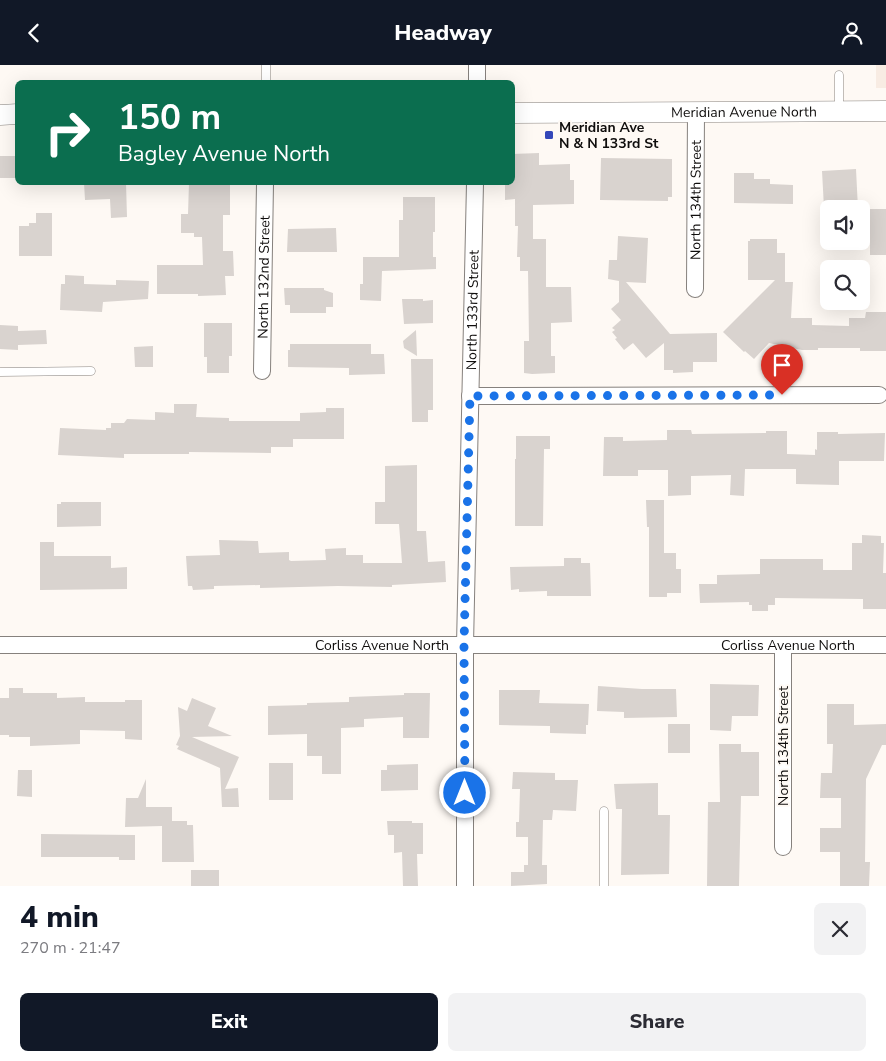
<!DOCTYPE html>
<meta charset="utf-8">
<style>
:root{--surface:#fff;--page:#f2f2f3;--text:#2b2b33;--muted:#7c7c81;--accent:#111827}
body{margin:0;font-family:"Nunito Sans",sans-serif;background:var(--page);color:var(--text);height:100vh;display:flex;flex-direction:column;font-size:19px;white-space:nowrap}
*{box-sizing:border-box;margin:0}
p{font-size:16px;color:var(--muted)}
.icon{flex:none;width:28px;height:28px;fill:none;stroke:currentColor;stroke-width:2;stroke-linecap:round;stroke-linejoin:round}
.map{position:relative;height:821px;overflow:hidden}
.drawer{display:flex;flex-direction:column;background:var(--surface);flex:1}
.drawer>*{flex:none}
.hud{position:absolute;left:15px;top:15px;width:500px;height:105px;border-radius:8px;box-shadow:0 5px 20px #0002;background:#0b6e4f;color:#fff;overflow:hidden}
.tools{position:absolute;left:820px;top:135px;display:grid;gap:10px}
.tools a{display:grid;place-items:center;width:50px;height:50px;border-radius:8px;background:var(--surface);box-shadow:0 5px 20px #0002;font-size:25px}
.pin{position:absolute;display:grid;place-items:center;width:42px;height:42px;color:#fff;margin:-51px -21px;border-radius:50% 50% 50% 0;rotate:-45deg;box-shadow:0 0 5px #0007}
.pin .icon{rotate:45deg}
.me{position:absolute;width:55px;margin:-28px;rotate:0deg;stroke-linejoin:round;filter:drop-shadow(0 0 4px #0008)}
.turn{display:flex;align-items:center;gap:18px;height:105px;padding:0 20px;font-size:22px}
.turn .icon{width:65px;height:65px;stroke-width:2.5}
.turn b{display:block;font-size:35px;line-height:42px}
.round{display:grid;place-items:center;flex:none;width:52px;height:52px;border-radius:8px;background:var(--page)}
.head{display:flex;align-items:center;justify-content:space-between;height:85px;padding:0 20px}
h1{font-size:30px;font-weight:800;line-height:38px;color:var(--accent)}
.action{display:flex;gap:10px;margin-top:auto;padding:10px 20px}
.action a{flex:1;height:58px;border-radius:8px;background:var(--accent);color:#fff;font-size:20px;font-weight:800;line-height:58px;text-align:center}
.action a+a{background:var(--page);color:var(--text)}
header{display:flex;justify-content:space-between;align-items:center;height:65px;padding:0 20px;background:var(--accent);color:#fff;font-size:22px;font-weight:800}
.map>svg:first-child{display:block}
</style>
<header><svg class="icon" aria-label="back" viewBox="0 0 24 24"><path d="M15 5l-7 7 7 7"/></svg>Headway<svg class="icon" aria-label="person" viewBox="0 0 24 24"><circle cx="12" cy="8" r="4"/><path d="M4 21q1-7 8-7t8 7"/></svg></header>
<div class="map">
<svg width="886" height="821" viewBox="0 0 886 821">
<rect width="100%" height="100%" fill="#fef9f4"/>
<path fill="#f8ece3" d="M876,0H886V23H876Z"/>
<path fill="#d9d3cf" d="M539,88V100L570,99V115H574V139L533,140V174H546V222H571L572,257L551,258V291H555V308L532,309L524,308V276H529L528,206H520V192H517L518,161H515V134L505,135V118H512V89Z
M0,91H18V113H0Z
M601,93L672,94V132H668V136L600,135Z
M856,104L858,144L824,143L822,106Z
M734,108H754V114H770V119L793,120V139L734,138Z
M84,118H126L127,152L111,153L110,134L85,135Z
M189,118H230V150H223V186H233L234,211H225L226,230L198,231V229H157V200H203L202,172H194V168H181V149H188Z
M403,132H435V167H433V192H436V204L382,206L381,236L360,235V219H363V192H399V155H403Z
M870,144H886V190H870Z
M36,148H52V191H19V161H29V158H36Z
M336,163L337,187H287L288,164Z
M618,171L648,173L646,218L626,217L670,269L717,268V297H693V307L673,308V305H664V278L646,293L633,278L624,285L615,274L617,273L612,267L615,265L612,263L621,255L611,244L619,237V216L608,214L609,195H617Z
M750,174H777V188H785V217H793L791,253H812V260L849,261V253H865L866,247H886V286H860V283H818V285H802L769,278L754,294L745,286L744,287L723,267L775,215H748V176H750Z
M65,210L84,211V219L116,220V215L149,216L148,234L103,237L102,247L60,245L61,219H65Z
M284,223H324V225L333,228V242H326V248H290V240H285Z
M402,234H423V236L433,235V258L404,259Z
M204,258H232V291H229V308H207V292H204Z
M0,260L18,261V266L46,265L47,279L18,280V285L0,284Z
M416,265L417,291L404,283L403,276Z
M290,279H371V289H384L385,309L349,310V303L288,302V285H290Z
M153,281V302H135L134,282Z
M411,294H433V345H428V357H412Z
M174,339H197L196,352L229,353V356H300V348L326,347V343H344V374H293V382H271V388L189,387V389H124V393L58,390L60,363L106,365V363H111V358H124L127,354L155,355V347L174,348Z
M667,365H691L692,369L766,368V366H787V389L815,390V384L817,385V367H838V369L885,368L884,396H839V420L796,419V404H745L744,431L730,430L731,410L691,411V430L668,431V405H638V411H603L604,372H623V376L667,375Z
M516,371H550V384H544L543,461H515V394H516Z
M417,400V466H426L428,497L445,496L446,517L392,520V522L338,521L260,523V520L214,521V524L193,525L192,521H188L186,491L220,490L219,475L258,476L259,488L289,487V495L291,496L326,495L325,484L346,483V490H363V498H402L399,459H375V437H385V401Z
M646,435H664V488H676V504H681V528H667V532H649V462H647Z
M61,437H101V461L57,462V439H61Z
M862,470L881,471V478H884L883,508H886V544H863V534L775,533V540H768V546H752V540H749V537L700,538L699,519H717V510L760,509V494H823V505H852V478H862Z
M40,477H54V491H111V503L127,502V524L40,525Z
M564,493H581V498H590L591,531H547V526L519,527V524L511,525L510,502L564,501Z
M710,619L759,620L758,651H732L731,666L710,665Z
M598,621L642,624H676L677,652L624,653V647L597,646Z
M9,623H23V628H57V633L85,632V637H125V635H142V675L125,674V666L80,665V679L30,681V672H9V670H0V633H9Z
M499,625H540L539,638L589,639L588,660H586V669L550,668V661L499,660Z
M404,628H430L429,673H403V652L364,654V662L341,663V709H322V691H307V669L268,670V641L307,640V638L349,637V632L404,630Z
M192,633L216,643L208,661L232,671L192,672L239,692L225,724L238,723L239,742H222L220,703L177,684L179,681L176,680L180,671L178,642L187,646Z
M827,639H854V660L886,659V680H882L866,714L865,797H870L869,821H840V787H820V763H841V733H820L821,708H832L833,679H827Z
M668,659H690V688H668Z
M719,679H741V687H759V731H741L739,821H707L708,737H720Z
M269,698H293V735H269Z
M418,699V725L381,726V705H387V700Z
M18,705H32V732L17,731Z
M513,707L555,708V715H578L576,746L553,745L552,755H543L542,800H547V819L511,821V807H524V800H528V772H516V757H519L520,724H512Z
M146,714V742H172V756H187V760H193L194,797H162V761L125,762L126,733H138Z
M658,718V750H670L669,809L621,810L622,744H616L614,719Z
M387,756H412V758H423V789H417L418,821H403L402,787L394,788V770H388Z
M41,769L135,770V795H119V792H41Z
M191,805H219V821H191Z"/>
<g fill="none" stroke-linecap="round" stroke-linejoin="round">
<defs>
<path id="service" d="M266,0V18
M839,10V46
M0,307L91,306
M604,821V746"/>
<g id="minor">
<path d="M477,0V18"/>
<path id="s1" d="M695,224L696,46"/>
<path id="s2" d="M262,306L265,118"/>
<path d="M470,331L879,330"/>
<path id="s3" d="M0,580H886"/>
<path d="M783,782V580"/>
<path id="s4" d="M465,821V580L475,118"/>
</g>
<g id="tertiary">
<path id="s5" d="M512,48L886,46"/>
<path d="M0,50L18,49"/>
</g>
</defs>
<use href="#service" stroke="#86817d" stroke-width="9"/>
<use href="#minor" stroke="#86817d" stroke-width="18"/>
<use href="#tertiary" stroke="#86817d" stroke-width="21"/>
<use href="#service" stroke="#fff" stroke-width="8"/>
<use href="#minor" stroke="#fff" stroke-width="16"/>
<use href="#tertiary" stroke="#fff" stroke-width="20"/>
</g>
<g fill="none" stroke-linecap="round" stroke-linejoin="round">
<path stroke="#1a73e8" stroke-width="9" stroke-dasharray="0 16.2" d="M465,728L464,580L470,331L782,330"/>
</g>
<rect fill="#3447b9" stroke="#fef9f4" stroke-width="2" x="544" y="65" width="10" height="10" rx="2.5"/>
<g text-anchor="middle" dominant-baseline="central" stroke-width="4" stroke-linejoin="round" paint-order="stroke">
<g font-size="14" fill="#0f0d0c" stroke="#fef9f4">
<text stroke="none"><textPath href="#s5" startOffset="232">Meridian Avenue North</textPath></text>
<text stroke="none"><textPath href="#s1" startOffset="89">North 134th Street</textPath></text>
<text stroke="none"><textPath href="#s2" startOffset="94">North 132nd Street</textPath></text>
<text stroke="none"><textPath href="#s4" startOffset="576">North 133rd Street</textPath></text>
<text stroke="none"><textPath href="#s3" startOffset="382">Corliss Avenue North</textPath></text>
<text stroke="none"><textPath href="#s3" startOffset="788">Corliss Avenue North</textPath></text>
<text transform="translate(783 681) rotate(-90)">North 134th Street</text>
</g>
<g font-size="14" font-weight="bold" fill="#0f0d0c" stroke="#fef9f4" text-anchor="start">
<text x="559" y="62">Meridian Ave<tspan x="559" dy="16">N &amp; N 133rd St</tspan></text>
</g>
</g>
</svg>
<div class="tools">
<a><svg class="icon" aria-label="sound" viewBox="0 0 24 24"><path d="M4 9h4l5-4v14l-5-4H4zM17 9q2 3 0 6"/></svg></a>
<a><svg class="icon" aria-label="search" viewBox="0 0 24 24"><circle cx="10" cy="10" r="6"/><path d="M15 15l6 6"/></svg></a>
</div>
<div class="pin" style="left:782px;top:330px;background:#d93025"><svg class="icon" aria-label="arrive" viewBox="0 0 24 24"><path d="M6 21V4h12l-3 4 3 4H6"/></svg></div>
<svg class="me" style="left:465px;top:728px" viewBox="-20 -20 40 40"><circle r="17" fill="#1a73e8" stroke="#fff" stroke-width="3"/><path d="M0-11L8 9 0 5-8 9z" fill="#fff"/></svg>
<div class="hud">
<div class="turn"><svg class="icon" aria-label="right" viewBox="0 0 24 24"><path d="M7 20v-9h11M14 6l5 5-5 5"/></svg><div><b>150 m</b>Bagley Avenue North</div></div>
</div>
</div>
<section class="drawer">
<div class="head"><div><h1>4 min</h1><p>270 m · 21:47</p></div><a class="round"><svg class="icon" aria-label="close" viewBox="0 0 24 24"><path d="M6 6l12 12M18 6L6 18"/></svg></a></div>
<div class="action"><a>Exit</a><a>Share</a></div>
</section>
